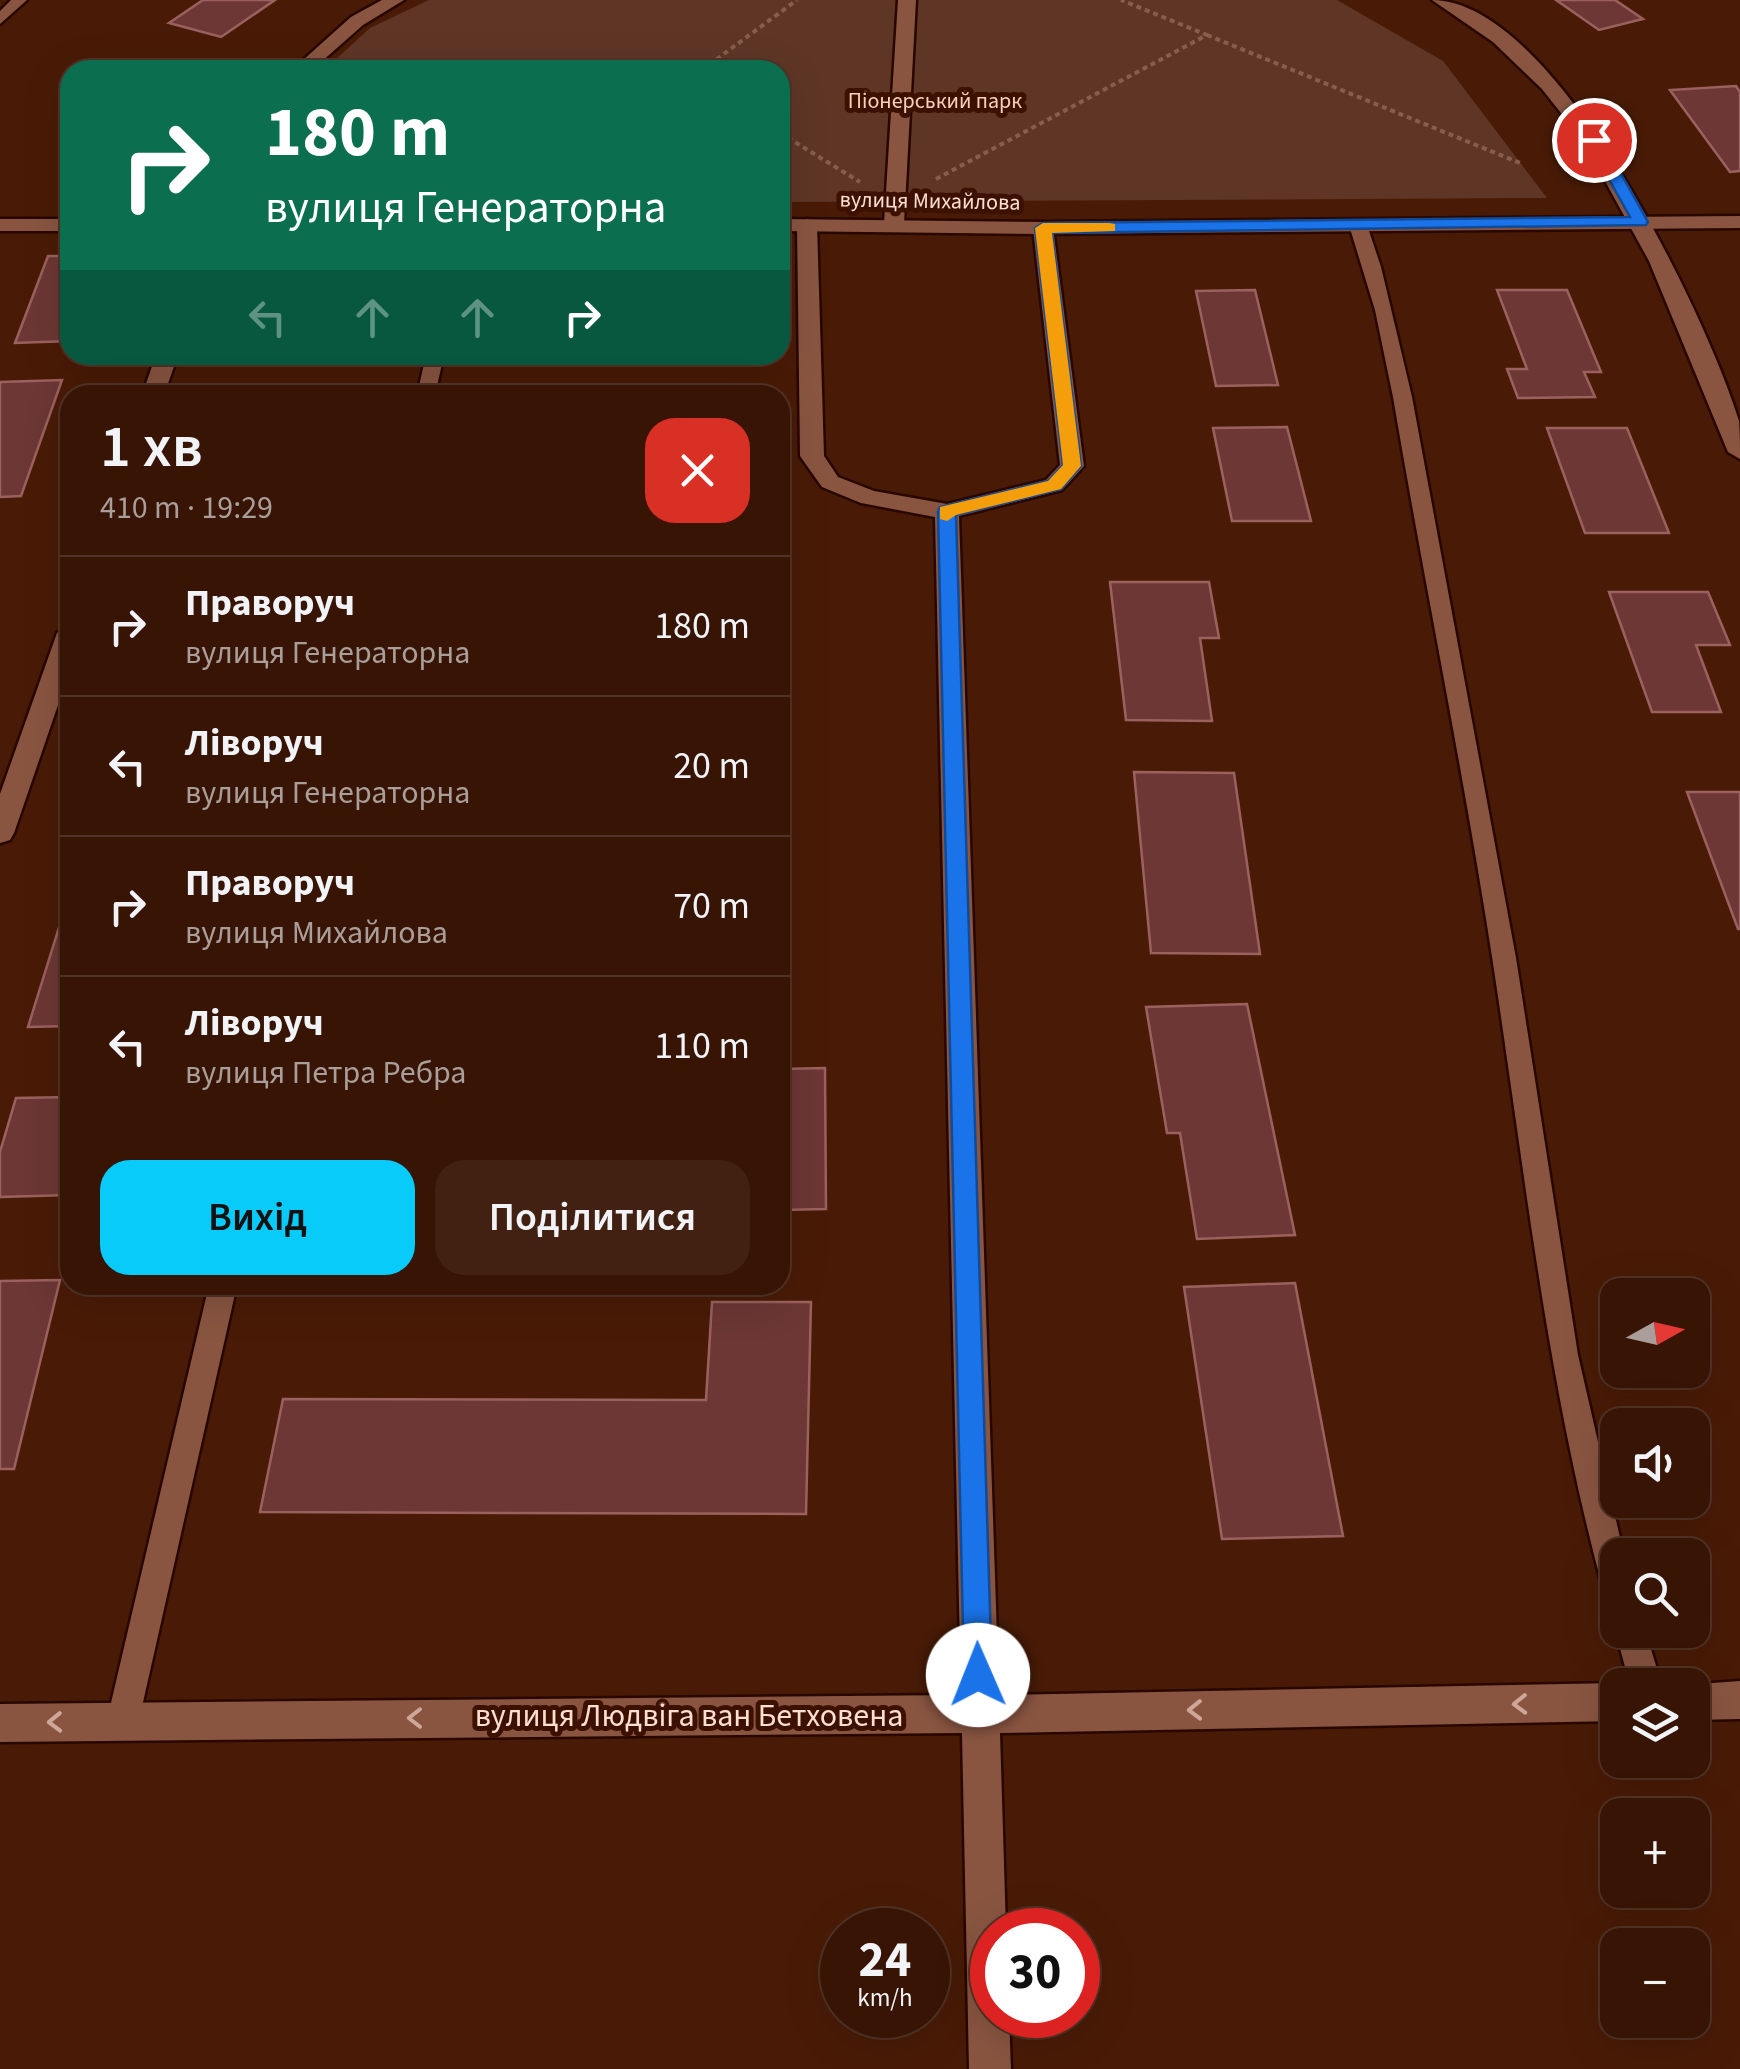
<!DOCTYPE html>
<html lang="uk">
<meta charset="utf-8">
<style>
:root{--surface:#371404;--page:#422113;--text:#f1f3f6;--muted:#aa9e9a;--line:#513326;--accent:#08cbfa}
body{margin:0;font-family:"Source Sans 3",sans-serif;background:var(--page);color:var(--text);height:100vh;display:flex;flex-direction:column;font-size:38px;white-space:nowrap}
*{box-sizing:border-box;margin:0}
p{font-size:32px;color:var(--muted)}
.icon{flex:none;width:55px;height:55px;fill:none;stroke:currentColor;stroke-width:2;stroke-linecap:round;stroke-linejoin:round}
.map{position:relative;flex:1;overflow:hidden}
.drawer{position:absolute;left:60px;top:385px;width:730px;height:910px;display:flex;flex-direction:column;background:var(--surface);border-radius:30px;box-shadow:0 10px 40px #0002,0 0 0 2px var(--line)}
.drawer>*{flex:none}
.banner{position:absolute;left:60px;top:60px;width:730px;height:305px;border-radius:30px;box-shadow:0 10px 40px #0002,0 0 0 2px var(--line);background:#0b6e4f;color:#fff;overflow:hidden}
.needle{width:65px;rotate:82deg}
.controls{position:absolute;left:1600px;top:1278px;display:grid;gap:20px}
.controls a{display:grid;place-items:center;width:110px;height:110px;border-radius:20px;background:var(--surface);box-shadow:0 10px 40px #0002,0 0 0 2px var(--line);font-size:50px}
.speed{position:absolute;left:820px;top:1908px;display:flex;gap:20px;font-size:50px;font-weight:700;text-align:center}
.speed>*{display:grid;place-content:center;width:130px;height:130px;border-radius:50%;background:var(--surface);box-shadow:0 10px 40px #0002,0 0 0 2px var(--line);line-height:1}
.speed small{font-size:25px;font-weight:400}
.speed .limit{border:15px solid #d22;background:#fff;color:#111}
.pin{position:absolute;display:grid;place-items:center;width:85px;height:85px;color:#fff;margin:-42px;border:5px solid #fff;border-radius:50%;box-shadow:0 2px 10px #0007}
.me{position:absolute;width:110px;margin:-55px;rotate:359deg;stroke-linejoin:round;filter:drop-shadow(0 0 8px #0008)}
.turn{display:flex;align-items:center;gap:35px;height:210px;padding:0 40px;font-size:45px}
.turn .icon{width:130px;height:130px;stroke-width:2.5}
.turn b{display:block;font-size:70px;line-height:85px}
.lanes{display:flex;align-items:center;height:95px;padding:0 40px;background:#0003;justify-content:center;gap:50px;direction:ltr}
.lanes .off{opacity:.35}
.round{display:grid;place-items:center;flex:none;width:105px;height:105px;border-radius:30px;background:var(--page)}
.overview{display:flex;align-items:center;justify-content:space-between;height:170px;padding:0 40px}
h1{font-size:60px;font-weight:600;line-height:75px}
.primary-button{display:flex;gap:20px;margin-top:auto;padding:20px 40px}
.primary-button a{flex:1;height:115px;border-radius:30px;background:var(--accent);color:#111;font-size:40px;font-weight:600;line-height:115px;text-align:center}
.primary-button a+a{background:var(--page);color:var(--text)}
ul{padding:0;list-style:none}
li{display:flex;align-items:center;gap:30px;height:140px;padding:0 40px;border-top:2px solid var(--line)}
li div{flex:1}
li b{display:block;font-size:38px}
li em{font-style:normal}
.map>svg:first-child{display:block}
</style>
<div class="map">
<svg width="1740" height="2069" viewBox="0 0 1740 2069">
<rect width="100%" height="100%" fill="#491b06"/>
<path fill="#5f3626" d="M429,0H1337L1443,61L1547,198L780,202V70H324L370,28Z"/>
<path fill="#6c3735" stroke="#9b615e" stroke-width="2.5" d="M203,0H275L221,37L169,23Z
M1556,0H1615L1643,19L1599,30Z
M1736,86L1740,92V171L1730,172L1670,90Z
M48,256H70V341L15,343Z
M1255,290L1278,385L1216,386L1196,291Z
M1497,290H1567L1601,372H1584L1595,397L1518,398L1507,369H1527Z
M575,355H642L641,363H574Z
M62,380L21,496L0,497V382Z
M1287,427L1311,521H1232L1213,428Z
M1547,428H1627L1669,533H1585Z
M1110,582H1209L1219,638H1200L1212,721L1126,720Z
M1609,592H1708L1730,645H1696L1721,712H1652Z
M1134,772L1234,773L1260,954L1151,953Z
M1687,792H1740V929H1738Z
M70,892V1026L28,1027Z
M1247,1004L1295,1235L1197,1239L1180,1133H1167L1146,1007Z
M825,1068L826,1209L780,1210V1069Z
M70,1097V1195L0,1197V1152L16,1098Z
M60,1280L14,1469H0V1281Z
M1295,1283L1343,1536L1222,1539L1184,1287Z
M712,1302H811L806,1514L260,1512L283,1399L706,1400Z"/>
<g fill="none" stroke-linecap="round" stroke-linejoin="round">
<defs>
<path id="service" d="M11,0H27L0,24V11Z
M1358,220L1367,225L1381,267L1412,397L1516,958L1578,1355L1624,1555H1618V1603L1607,1599L1603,1589C1547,1383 1525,1173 1493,963C1464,774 1425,586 1393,397L1375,310L1349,225Z
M426,355H444L435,395H417Z
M209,1285H237L139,1720L134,1731L123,1736L112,1731L107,1720Z
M1618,1623V1630H1645L1662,1685H1630L1615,1630Z"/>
<path id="pedestrian" d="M898,0H916L904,224L894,230L884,224Z"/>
<path id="minor" d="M382,0H404L363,25L312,70H292L351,17Z
M1432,0C1556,0 1707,317 1739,421C1740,433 1740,447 1740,459L1728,452L1649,261L1583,141L1542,89L1493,42Z
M807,219L817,225L824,456L838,477L874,491L947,504L1046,480L1060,465L1033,228L1043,222L1053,228L1084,466L1062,490L959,516L999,1695L1618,1683L1622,1685H1618V1721L1000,1733L1006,1930H992V2015H1009L1011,2069H969L962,1733L0,1742V1704L961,1695L935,517L861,503L822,487L800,456L797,225Z
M156,355H178L164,395H142Z
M70,625V670L14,833L10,840L0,843V794L57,633Z
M1740,1681V1719L1692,1720V1685H1685Z"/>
<path id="tertiary" d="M1740,216V228L1043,234L780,231V219L1043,222Z
M0,219H70V231H0Z"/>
</defs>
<use href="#service" stroke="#280700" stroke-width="5"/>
<use href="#pedestrian" stroke="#280700" stroke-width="5"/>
<use href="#minor" stroke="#280700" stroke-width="5"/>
<use href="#tertiary" stroke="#280700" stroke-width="5"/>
<path stroke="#875e4c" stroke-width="4" stroke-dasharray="5 4" stroke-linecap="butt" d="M1207,35L1520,163
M702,70L797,0
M780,133L860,182
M936,179L1207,35L1121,0"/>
<use href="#service" fill="#895541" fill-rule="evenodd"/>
<use href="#pedestrian" fill="#895541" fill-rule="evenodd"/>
<use href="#minor" fill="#895541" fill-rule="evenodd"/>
<use href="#tertiary" fill="#895541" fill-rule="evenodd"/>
</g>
<defs><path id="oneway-chevron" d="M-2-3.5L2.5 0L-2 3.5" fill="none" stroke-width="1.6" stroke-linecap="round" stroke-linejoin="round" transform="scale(2.5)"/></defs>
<g stroke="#cfa798">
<use href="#oneway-chevron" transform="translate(1520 1704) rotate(179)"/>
<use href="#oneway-chevron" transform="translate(1195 1710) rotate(179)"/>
<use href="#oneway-chevron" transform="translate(415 1718) rotate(180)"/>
<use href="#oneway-chevron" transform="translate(55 1722) rotate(179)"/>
</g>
<path fill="#1a73e8" stroke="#114b97" stroke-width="2.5" d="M1594,135L1602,140L1648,222L1646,225L1052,233L1081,466L1061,489L956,515L992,1675L988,1685L978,1689L968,1685L964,1675L938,511L940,507L1048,481L1063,465L1035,228L1043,223L1630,217L1587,140Z"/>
<path fill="#f59e0b" d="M1109,223L1115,224V231L1052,233L1081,466L1061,489L956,515L947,521L940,519V507L1048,481L1063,465L1035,228L1043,223Z"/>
<g text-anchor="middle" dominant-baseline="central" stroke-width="10" stroke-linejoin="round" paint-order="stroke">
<g font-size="22" fill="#f9d0bf" stroke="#3d1100">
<text x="935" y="101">Піонерський парк</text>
</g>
<g font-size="22" fill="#fdded2" stroke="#3d1100">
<text transform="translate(930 201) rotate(1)">вулиця Михайлова</text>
</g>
<g font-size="32" fill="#fdded2" stroke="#3d1100">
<text x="689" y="1716">вулиця Людвіга ван Бетховена</text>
</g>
</g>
</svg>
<div class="controls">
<a><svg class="needle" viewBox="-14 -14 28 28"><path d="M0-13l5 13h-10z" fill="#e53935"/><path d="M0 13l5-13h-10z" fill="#aa9e9a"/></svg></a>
<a><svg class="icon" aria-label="sound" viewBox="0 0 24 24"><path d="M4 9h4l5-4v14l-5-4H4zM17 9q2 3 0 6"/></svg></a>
<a><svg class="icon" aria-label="search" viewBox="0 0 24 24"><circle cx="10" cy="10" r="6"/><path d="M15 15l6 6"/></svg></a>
<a><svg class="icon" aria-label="layers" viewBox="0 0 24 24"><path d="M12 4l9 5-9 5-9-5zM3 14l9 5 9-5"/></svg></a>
<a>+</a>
<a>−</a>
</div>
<div class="speed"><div>24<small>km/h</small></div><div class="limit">30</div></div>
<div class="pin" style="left:1594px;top:140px;background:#d93025"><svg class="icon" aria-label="arrive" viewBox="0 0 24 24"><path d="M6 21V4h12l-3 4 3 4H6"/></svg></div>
<svg class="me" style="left:978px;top:1675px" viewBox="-20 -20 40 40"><circle r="19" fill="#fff"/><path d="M0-13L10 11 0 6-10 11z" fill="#1a73e8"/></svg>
<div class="banner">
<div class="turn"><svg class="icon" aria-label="right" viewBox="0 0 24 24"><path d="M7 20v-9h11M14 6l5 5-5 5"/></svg><div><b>180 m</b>вулиця Генераторна</div></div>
<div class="lanes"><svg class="icon off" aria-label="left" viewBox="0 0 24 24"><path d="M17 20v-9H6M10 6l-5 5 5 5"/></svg><svg class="icon off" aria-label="ahead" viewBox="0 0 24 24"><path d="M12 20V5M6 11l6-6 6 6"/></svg><svg class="icon off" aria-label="ahead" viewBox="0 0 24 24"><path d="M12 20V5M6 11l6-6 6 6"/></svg><svg class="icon" aria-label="right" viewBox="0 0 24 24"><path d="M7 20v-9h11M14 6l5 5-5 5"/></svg></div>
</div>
<section class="drawer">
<div class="overview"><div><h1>1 хв</h1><p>410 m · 19:29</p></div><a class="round" style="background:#d93025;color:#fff"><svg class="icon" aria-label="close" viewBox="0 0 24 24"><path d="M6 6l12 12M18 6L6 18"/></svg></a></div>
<ul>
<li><svg class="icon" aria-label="right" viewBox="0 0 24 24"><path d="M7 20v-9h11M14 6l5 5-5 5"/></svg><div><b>Праворуч</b><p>вулиця Генераторна</p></div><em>180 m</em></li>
<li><svg class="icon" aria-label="left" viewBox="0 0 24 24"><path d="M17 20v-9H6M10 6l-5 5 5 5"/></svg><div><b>Ліворуч</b><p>вулиця Генераторна</p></div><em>20 m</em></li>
<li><svg class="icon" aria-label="right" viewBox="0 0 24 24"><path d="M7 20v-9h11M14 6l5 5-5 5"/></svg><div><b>Праворуч</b><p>вулиця Михайлова</p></div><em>70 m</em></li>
<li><svg class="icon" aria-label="left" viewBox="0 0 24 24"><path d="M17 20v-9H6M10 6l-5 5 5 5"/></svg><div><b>Ліворуч</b><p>вулиця Петра Ребра</p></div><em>110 m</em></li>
</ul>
<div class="primary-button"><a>Вихід</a><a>Поділитися</a></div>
</section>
</div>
